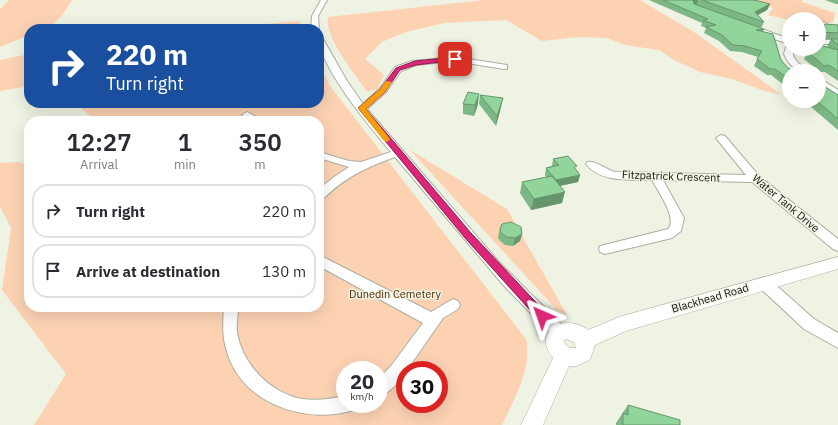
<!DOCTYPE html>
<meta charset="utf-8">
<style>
:root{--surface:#fff;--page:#f7f7f7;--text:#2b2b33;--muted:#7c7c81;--line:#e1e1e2}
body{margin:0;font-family:"IBM Plex Sans",sans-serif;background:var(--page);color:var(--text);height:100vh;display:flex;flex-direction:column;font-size:15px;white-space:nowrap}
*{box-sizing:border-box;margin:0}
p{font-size:13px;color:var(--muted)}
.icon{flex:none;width:22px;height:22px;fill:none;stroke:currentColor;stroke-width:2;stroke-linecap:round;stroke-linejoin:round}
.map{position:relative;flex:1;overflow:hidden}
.side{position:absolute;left:24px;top:116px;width:300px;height:196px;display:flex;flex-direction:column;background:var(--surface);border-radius:16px;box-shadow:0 4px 16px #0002}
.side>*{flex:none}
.guide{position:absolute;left:24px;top:24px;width:300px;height:84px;border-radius:16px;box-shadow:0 4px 16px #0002;background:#1a4fa0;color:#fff;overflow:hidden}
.fabs{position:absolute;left:782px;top:12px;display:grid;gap:8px}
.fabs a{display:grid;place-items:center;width:44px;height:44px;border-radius:50%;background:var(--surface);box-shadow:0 4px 16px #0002;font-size:20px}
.speed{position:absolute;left:336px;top:361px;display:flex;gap:8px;font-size:20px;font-weight:700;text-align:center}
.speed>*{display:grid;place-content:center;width:52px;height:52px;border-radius:50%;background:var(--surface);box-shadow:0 4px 16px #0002;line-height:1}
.speed small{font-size:10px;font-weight:400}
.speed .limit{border:6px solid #d22;background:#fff;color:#111}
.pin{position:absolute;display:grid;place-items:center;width:34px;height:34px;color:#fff;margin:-17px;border-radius:8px;box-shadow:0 2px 6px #0006}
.me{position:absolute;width:44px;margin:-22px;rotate:317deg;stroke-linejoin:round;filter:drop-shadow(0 0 3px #0008)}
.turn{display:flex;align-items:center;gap:14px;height:84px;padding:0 16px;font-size:18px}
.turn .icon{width:52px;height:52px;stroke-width:2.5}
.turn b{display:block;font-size:28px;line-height:34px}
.eta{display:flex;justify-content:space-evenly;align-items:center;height:68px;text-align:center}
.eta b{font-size:24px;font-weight:600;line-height:28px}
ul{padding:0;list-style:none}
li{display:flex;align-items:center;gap:12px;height:54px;margin:0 8px 6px;padding:0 8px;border:2px solid var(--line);border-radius:16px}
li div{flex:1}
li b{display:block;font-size:15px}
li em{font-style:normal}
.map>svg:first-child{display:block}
</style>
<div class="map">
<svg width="838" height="425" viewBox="0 0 838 425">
<rect width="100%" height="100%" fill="#eff3e3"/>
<path fill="#fcd2b3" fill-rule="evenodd" d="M9,0H72C58,21 56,29 29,29V35L0,47V9Z
M484,0H640L694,32L782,95L765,91L732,79L700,72L674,60L659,50L625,45L607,38L578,37L542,41L506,20L444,23L406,32L382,42L365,59L384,75L377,89L367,92C356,75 324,37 328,17Z
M749,0H803L802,2L835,13L834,21L829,23H819V19H789V20L768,15L773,8Z
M299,21L303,29H213Z
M29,54V86L0,91V60Z
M319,63L330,86L526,339C533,368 514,399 502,425H34L66,374L2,290L11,228L0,206V163L19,162L29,165V307H319V121H96L75,103H319ZM345,370H379V404H345ZM405,370H439V404H405Z
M410,150L507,209L567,315L557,310Z"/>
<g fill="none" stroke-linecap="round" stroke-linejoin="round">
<defs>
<path id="minor" d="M321,0H327L318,16L319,29H311L312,16Z
M756,29H762L789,39V44L756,33Z
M319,37L323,39L347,81L363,104L380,88L395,67L412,61L455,57L507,65V69H504L455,61L416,65L401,71L386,92L367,109L499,262L564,327L567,332L564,337L559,339L554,337L505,287L395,157C367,167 345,177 323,199L319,200V189L334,177L349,167L319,158V152L349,161L361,162L391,152C371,128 319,67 319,37Z
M819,40H838V44H819Z
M786,47L793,49C791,60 801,64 807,71C795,71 789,65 784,54Z
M819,78L838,90V97L819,85Z
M247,112L260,119L262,121H250L242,115Z
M721,135L725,136L759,176L838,239V251L833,249L752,182L663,180L684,218L681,231L672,238L605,254L600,252L599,249L600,246L668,229C678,219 658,191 652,180C631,179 600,183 586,164L587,162C595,160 605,169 615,172L746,175L716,138Z
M319,255L431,312L453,299L458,301L460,305L458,309L443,318L407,370H405C405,379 387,394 379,397V378L391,366L423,323L319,266Z
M764,277L769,279L814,319L838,333V348L804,329L759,287L757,283L759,279Z
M224,307H238C238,315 236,324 237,332C242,364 270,393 302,399C317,401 331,399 345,396V404H357L354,410C306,425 242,404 227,352C222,337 223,323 224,307Z"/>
<path id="major" d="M838,257V269L626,331L595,345L590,360L576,366H569L543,425H521L553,358C531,331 565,312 588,330L622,316ZM566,339L574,342L576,348H570L565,344L564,340Z"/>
</defs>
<use href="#minor" stroke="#abafa0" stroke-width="2"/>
<use href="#major" stroke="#abafa0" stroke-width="1"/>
<path stroke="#a6a99d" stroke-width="1" stroke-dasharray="2 1" stroke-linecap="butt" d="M823,21L830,25"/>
<use href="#minor" fill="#fff" fill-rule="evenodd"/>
<use href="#major" fill="#fff" fill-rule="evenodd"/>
</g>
<path fill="#7eb786" d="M649,0H754L770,4L767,10L758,15L764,22L761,28L696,5L764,29L763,32L789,71V89L771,75H767L754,66L758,57L742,52L730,51L719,41L704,33L706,28L701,26L702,23Z
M825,0H838V4H836Z
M825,24L838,25V81L825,72H820L804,59L810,49L830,48L827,46L831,39H838H819V35Z
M480,95L501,107L496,126L479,104Z
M838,95V130L804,101H819Z
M463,104H478L474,116L463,114Z
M553,159L576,170L580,175L578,182L560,186L562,203L531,210L520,193L522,182L546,177L545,175L546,168L552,166Z
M500,229L522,234L520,241L513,246L505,245L499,240L498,237Z
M628,405L680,425H616V423Z"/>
<path fill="#66956d" d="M693,0H698L696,5L690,6Z
M770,4L767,10L752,18L755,12Z
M479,94L478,104L474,116L475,105Z
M503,98L501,107L496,126L497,116Z
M580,175L578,182L554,187L556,180Z
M565,192L562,203L531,210L534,199Z
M522,234L520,241L513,246L515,238Z"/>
<path fill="#92d59c" stroke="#66956d" d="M663,0H694H693L694,4L764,29L756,30L773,34L781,60L788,68L794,71H789V79L775,69H770L757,59L762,51L745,46L733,45L722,35L706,27L716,25L703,20L708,19Z
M702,0H754L770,4L755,12L764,22Z
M825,24L838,25V33L822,32H821Z
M831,39H838V45Z
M819,45L838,50V71L829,65L824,66L808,52L810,49H819Z
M819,83L838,95V119L817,101H819Z
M468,92L479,94L475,105L463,104Z
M480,95L503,98L497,116Z
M568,156L577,166L574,167L580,175L556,180L546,168L559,165L553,159Z
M552,176L565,192L534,199L522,182Z
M511,222L521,227L522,234L515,238L507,237L501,233L500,229L502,224Z
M628,405L680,420V425H623V413L628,415Z"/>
<path fill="#db2777" stroke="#8e194d" d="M455,57L457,58V60L416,65L400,70L385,92L366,109L471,233L546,313L547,316L546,319L542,321L538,319L465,238L358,108L380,89L396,68L415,61Z"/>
<path fill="#f59e0b" d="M386,81L392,82L385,92L366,109L390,139L387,142L384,141L358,108L380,89Z"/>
<g text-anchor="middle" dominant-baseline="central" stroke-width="3" stroke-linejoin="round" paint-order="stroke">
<g font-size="11" fill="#141510" stroke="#eff3e3">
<text transform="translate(671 176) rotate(2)">Fitzpatrick Crescent</text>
<text transform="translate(786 203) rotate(40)">Water Tank Drive</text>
<text transform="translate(710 298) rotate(-16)">Blackhead Road</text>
</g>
<g font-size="11" fill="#552a00" stroke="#eff3e3">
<text x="395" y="294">Dunedin Cemetery</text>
</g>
</g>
</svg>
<div class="fabs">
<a>+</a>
<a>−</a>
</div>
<div class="speed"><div>20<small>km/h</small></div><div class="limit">30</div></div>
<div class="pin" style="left:455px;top:59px;background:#d93025"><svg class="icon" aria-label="arrive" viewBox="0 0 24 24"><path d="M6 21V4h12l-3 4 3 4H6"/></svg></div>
<svg class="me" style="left:542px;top:316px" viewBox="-20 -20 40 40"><path d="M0-17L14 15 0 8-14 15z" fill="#db2777" stroke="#fff" stroke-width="4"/></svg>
<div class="guide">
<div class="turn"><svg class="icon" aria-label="right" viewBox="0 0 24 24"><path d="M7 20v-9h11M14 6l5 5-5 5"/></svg><div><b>220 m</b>Turn right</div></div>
</div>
<section class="side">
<div class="eta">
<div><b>12:27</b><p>Arrival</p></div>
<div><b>1</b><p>min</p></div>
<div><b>350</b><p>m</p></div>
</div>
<ul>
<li><svg class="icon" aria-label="right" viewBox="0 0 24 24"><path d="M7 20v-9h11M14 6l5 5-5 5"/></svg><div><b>Turn right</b></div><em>220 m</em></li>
<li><svg class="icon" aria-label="arrive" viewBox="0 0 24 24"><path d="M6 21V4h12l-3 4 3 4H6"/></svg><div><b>Arrive at destination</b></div><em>130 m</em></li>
</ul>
</section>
</div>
